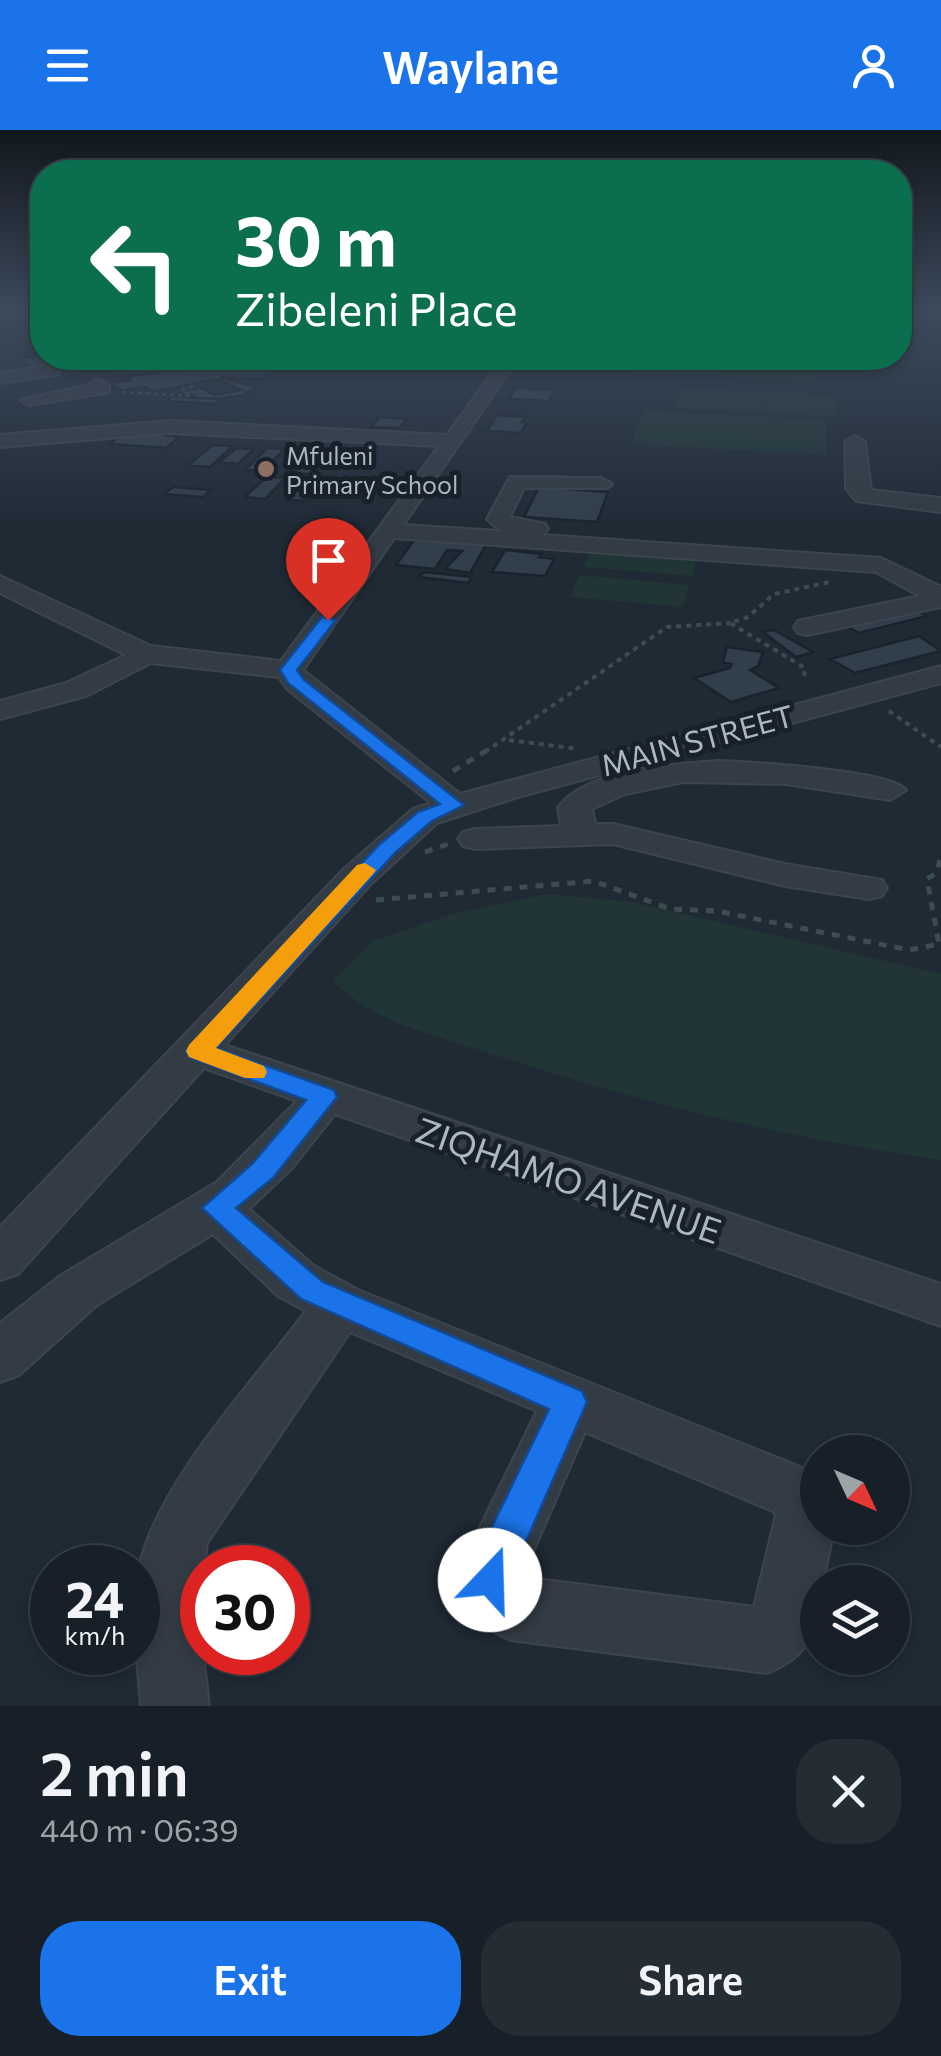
<!DOCTYPE html>
<meta charset="utf-8">
<style>
:root{--surface:#172028;--page:#242d34;--text:#f1f3f6;--muted:#9ea3a8;--line:#363e45;--accent:#1a73e8}
body{margin:0;font-family:Commissioner,sans-serif;background:var(--page);color:var(--text);height:100vh;display:flex;flex-direction:column;font-size:38px;white-space:nowrap}
*{box-sizing:border-box;margin:0}
p{font-size:32px;color:var(--muted)}
.icon{flex:none;width:55px;height:55px;fill:none;stroke:currentColor;stroke-width:2;stroke-linecap:round;stroke-linejoin:round}
.map{position:relative;height:1576px;overflow:hidden}
.sheet{display:flex;flex-direction:column;background:var(--surface);flex:1}
.sheet>*{flex:none}
.top-card{position:absolute;left:30px;top:30px;width:882px;height:210px;border-radius:40px;box-shadow:0 5px 15px #0003,0 0 0 2px var(--line);background:#0b6e4f;color:#fff;overflow:hidden}
.needle{width:65px;rotate:134deg}
.controls{position:absolute;left:800px;top:1305px;display:grid;gap:20px}
.controls a{display:grid;place-items:center;width:110px;height:110px;border-radius:50%;background:var(--surface);box-shadow:0 5px 15px #0003,0 0 0 2px var(--line);font-size:50px}
.speed{position:absolute;left:30px;top:1415px;display:flex;gap:20px;font-size:50px;font-weight:700;text-align:center}
.speed>*{display:grid;place-content:center;width:130px;height:130px;border-radius:50%;background:var(--surface);box-shadow:0 5px 15px #0003,0 0 0 2px var(--line);line-height:1}
.speed small{font-size:25px;font-weight:400}
.speed .limit{border:15px solid #d22;background:#fff;color:#111}
.pin{position:absolute;display:grid;place-items:center;width:85px;height:85px;color:#fff;margin:-102px -42px;border-radius:50% 50% 50% 0;rotate:-45deg;box-shadow:0 0 10px #0007}
.pin .icon{rotate:45deg}
.me{position:absolute;width:110px;margin:-55px;rotate:21deg;stroke-linejoin:round;filter:drop-shadow(0 0 8px #0008)}
.turn{display:flex;align-items:center;gap:35px;height:210px;padding:0 40px;font-size:45px}
.turn .icon{width:130px;height:130px;stroke-width:2.5}
.turn b{display:block;font-size:70px;line-height:85px}
.round{display:grid;place-items:center;flex:none;width:105px;height:105px;border-radius:40px;background:var(--page)}
.headline{display:flex;align-items:center;justify-content:space-between;height:170px;padding:0 40px}
h1{font-size:60px;font-weight:600;line-height:75px}
.cta{display:flex;gap:20px;margin-top:auto;padding:20px 40px}
.cta a{flex:1;height:115px;border-radius:40px;background:var(--accent);color:#fff;font-size:40px;font-weight:600;line-height:115px;text-align:center}
.cta a+a{background:var(--page);color:var(--text)}
header{display:flex;justify-content:space-between;align-items:center;height:130px;padding:0 40px;background:var(--accent);color:#fff;font-size:45px;font-weight:600}
.map>svg:first-child{display:block}
</style>
<header><svg class="icon" aria-label="menu" viewBox="0 0 24 24"><path d="M4 6h16M4 12h16M4 18h16"/></svg>Waylane<svg class="icon" aria-label="person" viewBox="0 0 24 24"><circle cx="12" cy="8" r="4"/><path d="M4 21q1-7 8-7t8 7"/></svg></header>
<div class="map">
<svg width="941" height="1576" viewBox="0 0 941 1576">
<rect width="100%" height="100%" fill="#1f2a35"/>
<path fill="#213536" d="M600,228H817L818,251L594,240Z
M683,258L837,267L836,287L676,278Z
M643,280L825,290L827,325L632,314Z
M591,417L697,425L693,446L583,437Z
M579,445L689,455L683,477L570,467Z
M548,764L632,772L941,844V1030C785,1008 632,971 483,921C430,904 373,892 333,851L372,811L452,784Z"/>
<g fill="none" stroke-linecap="round" stroke-linejoin="round">
<path stroke="#142231" stroke-width="4" d="M921,180L941,181"/>
</g>
<path fill="#313e4b" stroke="#1a232c" stroke-width="2.5" d="M41,225L54,228L63,233L33,238L19,229Z
M217,228L283,231L261,249L221,247L258,258L246,262L250,264L221,269L197,268L184,260L201,258L214,265L241,260L219,249L155,261L144,257L122,261L109,253L131,250L127,246L203,238Z
M516,257L533,259H555L549,271L509,269Z
M173,266L197,268L220,269L214,274L166,271Z
M497,285L525,287L522,292L527,293L521,303L487,301Z
M380,287L408,289L399,298L371,297Z
M150,303L179,307L166,318L109,314L123,304Z
M212,315L233,316L210,337L189,335Z
M236,318L254,319L238,334L220,332Z
M267,318L284,319L263,341L245,340Z
M311,322L328,323L309,344L291,343Z
M266,347L285,348L265,369L245,367Z
M307,349L326,350L308,371L288,370Z
M173,357L211,360L203,367L164,364Z
M539,357L608,362L597,392L524,387Z
M416,407L487,413L470,443L445,439L462,421L447,420L435,439L396,435Z
M505,420L541,424L539,427L554,429L545,446L492,442Z
M424,442L472,447L468,453L419,447Z
M913,479L927,486L859,503L837,491Z
M774,500L813,522L796,527L763,502Z
M919,506L941,521L855,543L830,529Z
M727,517L763,522L758,536L750,540L779,558L731,572L694,548L730,538L732,534L723,532Z"/>
<g fill="none" stroke-linecap="round" stroke-linejoin="round">
<defs>
<path id="minor" d="M0,180H27L0,185Z
M941,186V195L936,194L934,190Z
M503,228H519L403,395L512,402L499,400L487,389L510,347L601,348L612,354L608,358H524L510,387L545,394L548,399L542,405L881,428L941,457V477L807,505L798,503L794,497L798,491L920,466L876,442L394,408L303,540L460,664L941,536V553L518,667L437,693L371,754L225,915L941,1154V1196L335,984L292,1038L249,1079L314,1136L358,1160L815,1343L818,1398H834L823,1452H818C818,1500 813,1525 767,1543L511,1510C479,1497 455,1474 461,1436L537,1281L350,1202L207,1413L198,1480L209,1576H141C138,1532 130,1482 139,1438C157,1353 253,1252 306,1181L278,1166L213,1104L97,1175L19,1245L0,1252V1193L60,1146L217,1052L297,971L204,938L18,1144L0,1150V1097L345,738L413,679L431,673L287,559L279,547L151,533L86,566L0,589V571L66,553L126,525L0,463V446L151,516L281,531L439,316L170,303L0,317V305L170,291L447,305ZM585,1302L773,1381L776,1385L754,1477L522,1447Z
M53,235L59,236V244L0,253V243Z
M96,248L109,254V262L29,275L20,270L89,255Z
M855,306L865,312L871,360L941,368V382L856,371L846,358L845,312Z
M718,631C748,632 892,640 906,660L890,670L786,654L683,652L625,664L592,679L595,694H613L785,734L882,750L887,758L882,766L869,769L785,756L613,714L475,719L463,716L458,709L463,702L475,699L561,696L558,678C585,639 673,634 718,631Z"/>
</defs>
<use href="#minor" stroke="#3c454f" stroke-width="4"/>
<path stroke="#3a4e4e" stroke-width="2.5" stroke-dasharray="4 4" stroke-linecap="butt" d="M26,195L42,196
M70,238L128,228
M114,241L139,238
M122,262L194,266
M189,264L182,260L196,255"/>
<path stroke="#3a4e4e" stroke-width="4" stroke-dasharray="5 5" stroke-linecap="butt" d="M804,546L805,538L730,493L748,487L774,464L830,452
M889,581L941,617
M509,610L578,619
M485,622L667,497L730,493"/>
<path stroke="#3a4e4e" stroke-width="5" stroke-dasharray="8 8" stroke-linecap="butt" d="M453,641L489,619
M425,722L448,714
M376,770L594,751L670,779L717,781L909,820L939,814L927,749L936,743L941,727"/>
<use href="#minor" fill="#333c45" fill-rule="evenodd"/>
</g>
<linearGradient id="sky" x2="0" y2="1"><stop stop-color="#11171d"/><stop offset="0.45" stop-color="#3c4a5c"/><stop offset="1" stop-color="#3c4a5c" stop-opacity="0"/></linearGradient>
<rect width="941" height="400" fill="url(#sky)"/>
<path fill="#1a73e8" stroke="#114b97" stroke-width="2.5" d="M322,487L336,490L297,540L304,550L464,675L432,691L395,723L216,918L334,960L337,967L273,1048L236,1078L323,1152L582,1261L587,1272L503,1464L490,1469L476,1464L470,1450L473,1436L549,1279L301,1169L202,1078L253,1033L306,970L189,927L186,921L380,714L418,682L440,674L288,553L280,540Z"/>
<path fill="#f59e0b" d="M365,733L376,740L373,744L216,918L264,936L267,942L264,948H245L189,927L186,921L189,915L357,735Z"/>
<circle fill="#8d6e63" stroke="#18212a" stroke-width="4" cx="266" cy="339" r="10"/>
<g text-anchor="middle" dominant-baseline="central" stroke-width="10" stroke-linejoin="round" paint-order="stroke">
<g font-size="25" fill="#acb7c2" stroke="#18212a" text-anchor="start">
<text x="286" y="325">Mfuleni<tspan x="286" dy="29">Primary School</tspan></text>
</g>
<g font-size="30" fill="#acb7c2" stroke="#18212a">
<text transform="translate(697 609) rotate(-15)">MAIN STREET</text>
</g>
<g font-size="35" fill="#acb7c2" stroke="#18212a">
<text transform="translate(569 1049) rotate(19)">ZIQHAMO AVENUE</text>
</g>
</g>
</svg>
<div class="controls">
<a><svg class="needle" viewBox="-14 -14 28 28"><path d="M0-13l5 13h-10z" fill="#e53935"/><path d="M0 13l5-13h-10z" fill="#9ea3a8"/></svg></a>
<a><svg class="icon" aria-label="layers" viewBox="0 0 24 24"><path d="M12 4l9 5-9 5-9-5zM3 14l9 5 9-5"/></svg></a>
</div>
<div class="speed"><div>24<small>km/h</small></div><div class="limit">30</div></div>
<div class="pin" style="left:328px;top:490px;background:#d93025"><svg class="icon" aria-label="arrive" viewBox="0 0 24 24"><path d="M6 21V4h12l-3 4 3 4H6"/></svg></div>
<svg class="me" style="left:490px;top:1450px" viewBox="-20 -20 40 40"><circle r="19" fill="#fff"/><path d="M0-13L10 11 0 6-10 11z" fill="#1a73e8"/></svg>
<div class="top-card">
<div class="turn"><svg class="icon" aria-label="left" viewBox="0 0 24 24"><path d="M17 20v-9H6M10 6l-5 5 5 5"/></svg><div><b>30 m</b>Zibeleni Place</div></div>
</div>
</div>
<section class="sheet">
<div class="headline"><div><h1>2 min</h1><p>440 m · 06:39</p></div><a class="round"><svg class="icon" aria-label="close" viewBox="0 0 24 24"><path d="M6 6l12 12M18 6L6 18"/></svg></a></div>
<div class="cta"><a>Exit</a><a>Share</a></div>
</section>
